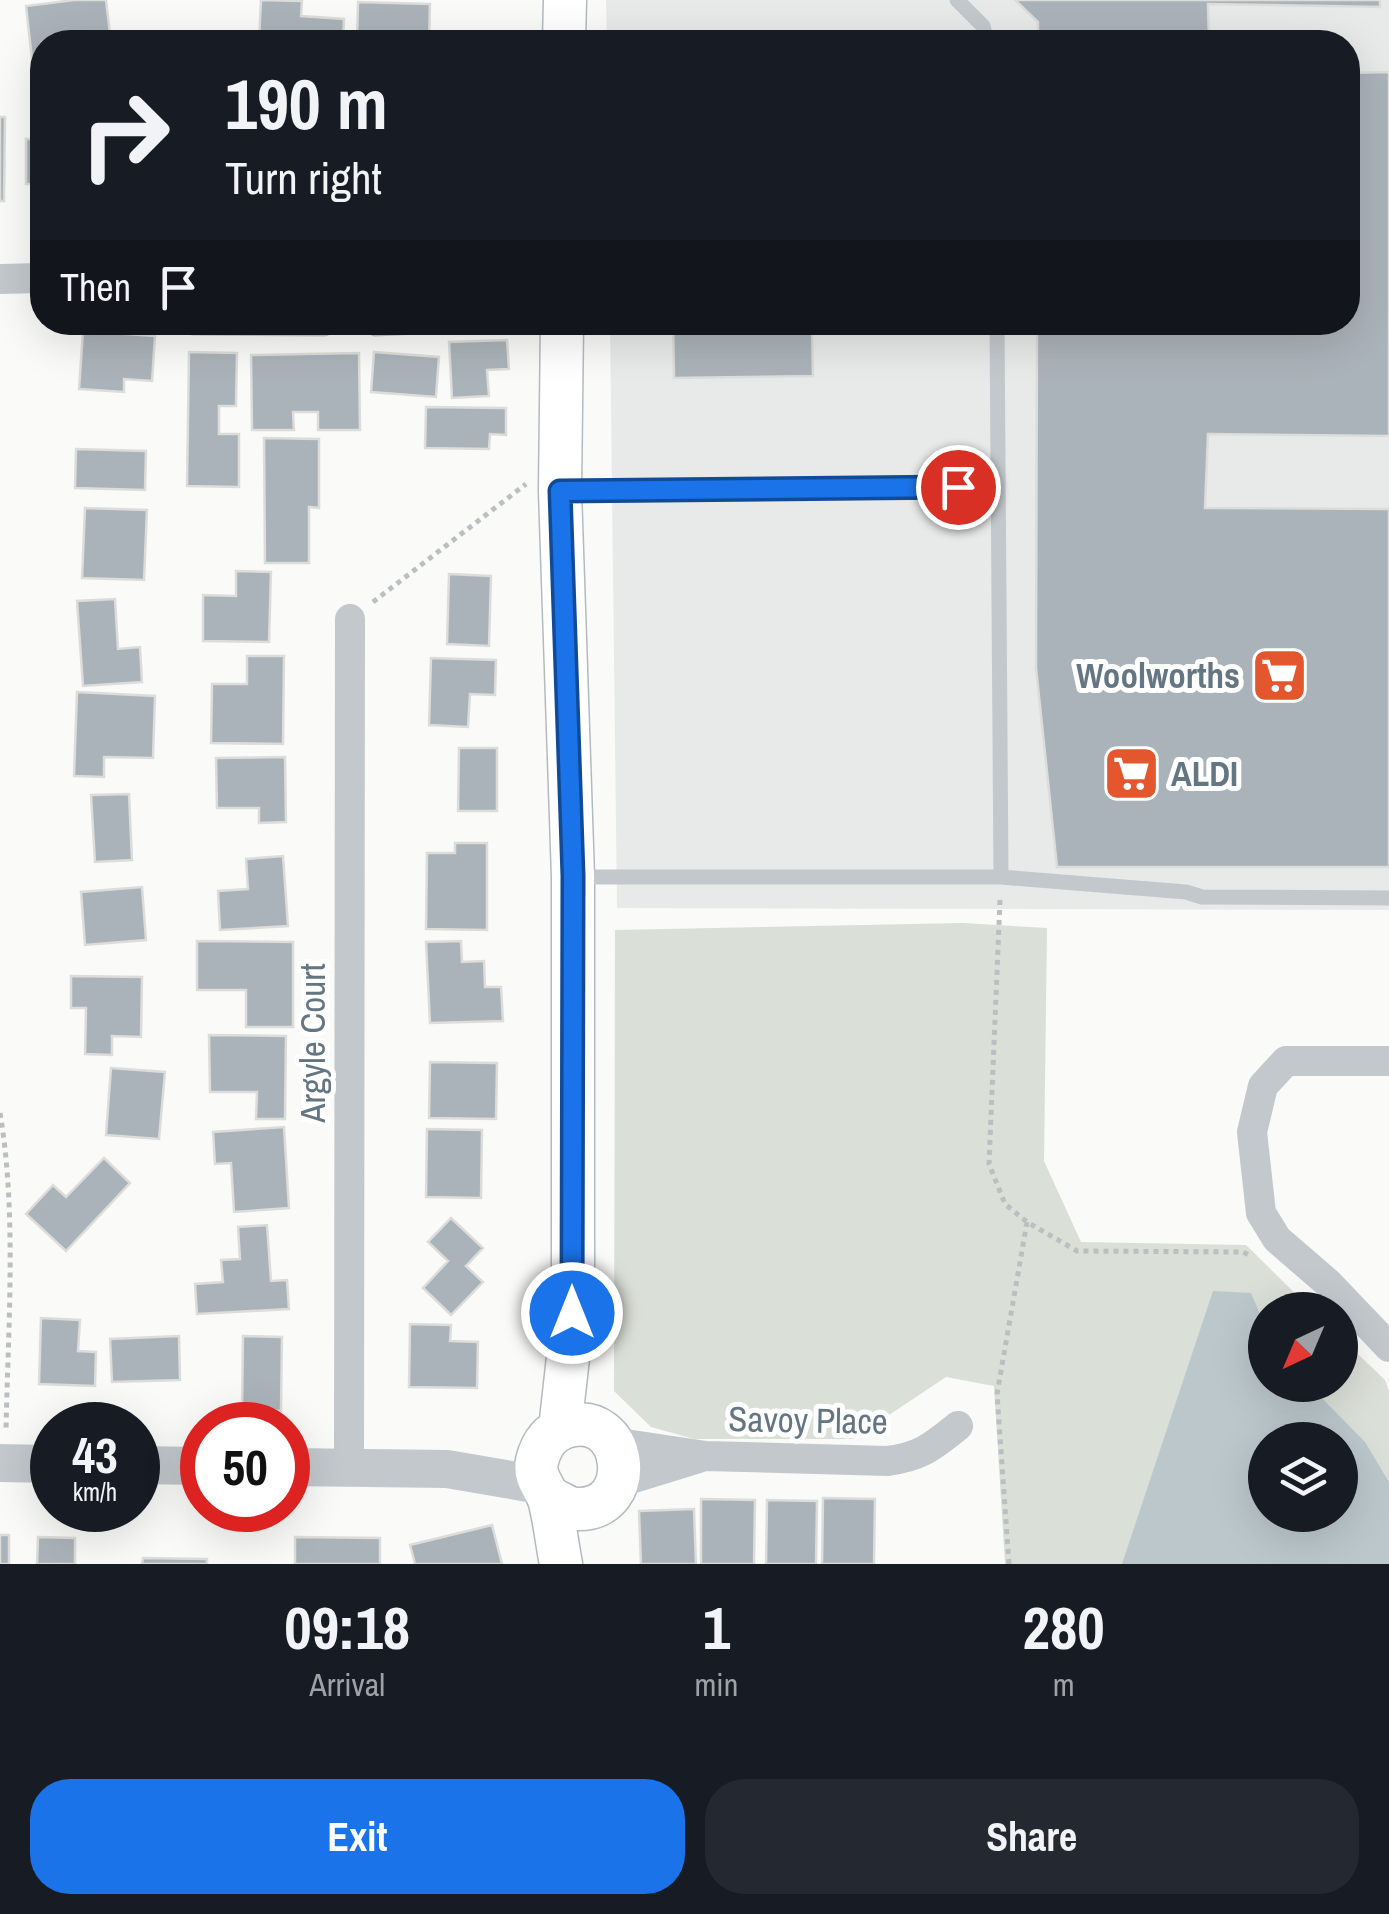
<!DOCTYPE html>
<style>
:root{--surface:#171b24;--page:#242831;--text:#f1f3f6;--muted:#9ea1a6;--accent:#1a73e8}
body{margin:0;font-family:"Archivo Narrow",sans-serif;background:var(--page);color:var(--text);height:100vh;display:flex;flex-direction:column;font-size:38px;white-space:nowrap}
*{box-sizing:border-box;margin:0}
p{font-size:32px;color:var(--muted)}
.icon{flex:none;width:55px;height:55px;fill:none;stroke:currentColor;stroke-width:2;stroke-linecap:round;stroke-linejoin:round}
.map{position:relative;height:1564px;overflow:hidden}
.drawer{display:flex;flex-direction:column;background:var(--surface);flex:1}
.drawer>*{flex:none}
.guide{position:absolute;left:30px;top:30px;width:1330px;height:305px;border-radius:40px;box-shadow:0 10px 40px #0002;background:#171b24;color:var(--text);overflow:hidden}
.needle{width:65px;rotate:224deg}
.tools{position:absolute;left:1248px;top:1292px;display:grid;gap:20px}
.tools a{display:grid;place-items:center;width:110px;height:110px;border-radius:50%;background:var(--surface);box-shadow:0 10px 40px #0002;font-size:50px}
.speed{position:absolute;left:30px;top:1402px;display:flex;gap:20px;font-size:50px;font-weight:700;text-align:center}
.speed>*{display:grid;place-content:center;width:130px;height:130px;border-radius:50%;background:var(--surface);box-shadow:0 10px 40px #0002;line-height:1}
.speed small{font-size:25px;font-weight:400}
.speed .limit{border:15px solid #d22;background:#fff;color:#111}
.pin{position:absolute;display:grid;place-items:center;width:85px;height:85px;color:#fff;margin:-42px;border:5px solid #fff;border-radius:50%;box-shadow:0 2px 10px #0007}
.me{position:absolute;width:110px;margin:-55px;rotate:0deg;stroke-linejoin:round;filter:drop-shadow(0 0 8px #0008)}
.turn{display:flex;align-items:center;gap:35px;height:210px;padding:0 30px;font-size:45px}
.turn .icon{width:130px;height:130px;stroke-width:2.5}
.turn b{display:block;font-size:70px;line-height:85px}
.then{display:flex;align-items:center;height:95px;padding:0 30px;background:#0003;gap:20px;font-size:38px}
.eta{display:flex;justify-content:space-evenly;align-items:center;height:170px;text-align:center}
.eta b{font-size:60px;font-weight:700;line-height:70px}
.button{display:flex;gap:20px;margin-top:auto;padding:20px 30px}
.button a{flex:1;height:115px;border-radius:40px;background:var(--accent);color:#fff;font-size:40px;font-weight:700;line-height:115px;text-align:center}
.button a+a{background:var(--page);color:var(--text)}
.map>svg:first-child{display:block}
</style>
<div class="map">
<svg width="1389" height="1564" viewBox="0 0 1389 1564">
<rect width="100%" height="100%" fill="#fafaf8"/>
<path fill="#e8e9e9" d="M606,0H1389V910L617,908L610,323L1348,322V42H607Z"/>
<path fill="#dadfd7" fill-rule="evenodd" d="M963,923L1047,928L1044,1161L1081,1242L1246,1245L1312,1310H1265V1385H1340V1337L1385,1380L1389,1391V1564H1005L994,1386L946,1377L853,1439H694L651,1427L614,1391L615,930ZM1265,1440H1340V1515H1265Z"/>
<path fill="#bbc7cb" fill-rule="evenodd" d="M1213,1291L1251,1293L1265,1326V1385H1309L1365,1442L1389,1482V1564H1122ZM1265,1440H1340V1515H1265Z"/>
<path fill="#aab3b9" stroke="#dcdcda" stroke-width="2.5" d="M74,0H106L111,42H42V67L33,68L26,6Z
M261,0L302,1L301,16L344,19L343,42H259Z
M1015,0H1380V7L1208,4L1209,42H1038V22Z
M358,2L430,4L429,41L357,42Z
M1389,72V436L1208,434L1205,508L1389,509V867H1057L1036,668L1037,322H1348V73Z
M0,117H5L4,201H0Z
M26,139H42V184H26Z
M673,322H812L813,376L674,378Z
M83,331L155,336L152,381L124,379V392L79,389Z
M507,340L509,369L487,370L489,396L452,398L449,342Z
M189,352L237,353L236,406H219V434H239V487L187,486Z
M374,352L439,357L436,397L371,392Z
M359,353L360,430H318V412H293L294,430H252L251,355Z
M426,407L506,408V435L490,434L489,449L425,448Z
M264,438L319,439V508L309,507V563H265Z
M76,449L146,451L145,490L75,488Z
M85,508L147,510L144,580L82,578Z
M236,571L271,572L269,642L203,641V595L236,596Z
M449,574L491,576L489,646L447,644Z
M115,599L118,649L140,647L142,682L83,686L77,601Z
M247,656H284L283,744L211,743L212,684H247Z
M431,658L496,660L495,695L470,694L468,727L429,725Z
M77,692L155,696L153,758L104,757V777L74,776Z
M459,748H497V811H458Z
M285,757L286,822L259,823V808H217L216,758Z
M129,794L132,860L95,862L91,795Z
M455,843H487V930L426,929L427,853H455Z
M283,856L288,926L220,930L218,891L248,889L246,859Z
M142,887L146,940L85,945L81,892Z
M197,941L293,942V1027H246V990H197Z
M461,941L462,962L484,961L485,987H501L503,1021L430,1023L426,942Z
M71,976L142,977L141,1037L112,1036V1055L85,1054L86,1008H71Z
M209,1035L286,1036L285,1119H256L257,1092H210Z
M430,1062L497,1063L496,1119L429,1118Z
M111,1068L165,1072L159,1139L106,1135Z
M284,1127L289,1208L234,1212L231,1163L215,1164L213,1132Z
M427,1129L482,1130L481,1198L426,1197Z
M104,1158L130,1183L66,1251L26,1214L53,1185L66,1197Z
M451,1218L483,1248L466,1266L483,1282L451,1315L423,1288L448,1261L428,1242Z
M267,1225L271,1281L287,1280L289,1309L197,1314L195,1284L223,1282L221,1260L240,1259L238,1227Z
M41,1318L80,1320L78,1351L96,1352L95,1386L39,1384Z
M410,1324L451,1325L450,1341L478,1342L477,1388L409,1387Z
M179,1336L180,1380L112,1382L110,1339Z
M243,1336L282,1337L281,1411L242,1410Z
M823,1498L875,1499L874,1564H822Z
M701,1499L755,1500L754,1564H701Z
M767,1500L817,1501L816,1564H766Z
M694,1509L696,1564H641L639,1511Z
M492,1525L502,1564H415L410,1545Z
M0,1535H9V1564H0Z
M38,1537L75,1538V1564H37Z
M295,1537L380,1538V1564H295Z
M143,1558L207,1559V1564H142Z"/>
<g fill="none" stroke-linecap="round" stroke-linejoin="round">
<defs>
<path id="secondary" d="M564,42L565,0
M560,1429L573,1313V877L560,491L562,322
M549,1498C558,1501 568,1509 577,1509C641,1511 628,1407 565,1427C549,1433 541,1445 537,1461C533,1479 547,1488 550,1503C555,1523 557,1544 561,1564"/>
</defs>
<use href="#secondary" stroke="#b3babf" stroke-width="45"/>
<path stroke="#bbbfc2" stroke-width="5" stroke-dasharray="5 5" stroke-linecap="butt" d="M373,602L526,484
M1000,900L989,1164L1005,1204L1027,1222L1077,1251L1243,1252L1251,1256
M0,1113C17,1213 8,1328 6,1430
M1009,1564L997,1394L1027,1222"/>
<path stroke="#c3c8cc" stroke-width="15" d="M957,0L983,26L987,42
M193,322V328L325,329
M997,322L1001,877
M375,329L528,322
M561,491L997,487
M574,877H1001L1186,892L1202,897L1389,898"/>
<path stroke="#c3c8cc" stroke-width="30" d="M0,279L42,278
M1389,1061H1286L1263,1086L1252,1132L1261,1213L1277,1239L1328,1283L1389,1347
M612,1442L706,1456L887,1461C920,1457 932,1447 958,1426
M349,1467L350,619
M618,1483L699,1458"/>
<path stroke="#c3c8cc" stroke-width="38" d="M0,1463L52,1464
M138,1465L202,1466
M288,1467L447,1469L540,1485"/>
<use href="#secondary" stroke="#fff" stroke-width="42"/>
</g>
<g fill="none" stroke-linecap="round" stroke-linejoin="round">
<defs>
<path id="route" d="M572,1313L573,876L560,491L958,487"/>
</defs>
<use href="#route" stroke="#114b97" stroke-width="25"/>
<use href="#route" stroke="#1a73e8" stroke-width="18"/>
</g>
<defs>
<symbol id="supermarket-square" viewBox="-11 -11 22 22"><rect x="-9" y="-9" width="18" height="18" rx="4" fill="#e4572e" stroke="#fff"/><path d="M-6-5.5h2.5l.6 2H6L4.5 2H-2.5L-4.4-4H-6ZM-1.5 3.2a1.3 1.3 0 1 0 .1 0ZM3 3.2a1.3 1.3 0 1 0 .1 0Z" fill="#fff"/></symbol>
</defs>
<g fill-rule="evenodd">
<use href="#supermarket-square" x="1248" y="644" width="63" height="63"/>
<use href="#supermarket-square" x="1100" y="742" width="63" height="63"/>
</g>
<g text-anchor="middle" dominant-baseline="central" stroke-width="10" stroke-linejoin="round" paint-order="stroke">
<g font-size="35" font-weight="bold" fill="#657683" stroke="#fff" text-anchor="end">
<text x="1240" y="675">Woolworths</text>
<text x="1171" y="773" text-anchor="start">ALDI</text>
</g>
<g font-size="35" fill="#657683" stroke="#fff">
<text transform="translate(312 1043) rotate(-90)">Argyle Court</text>
<text transform="translate(808 1420) rotate(1)">Savoy Place</text>
</g>
</g>
</svg>
<div class="tools">
<a><svg class="needle" viewBox="-14 -14 28 28"><path d="M0-13l5 13h-10z" fill="#e53935"/><path d="M0 13l5-13h-10z" fill="#9ea1a6"/></svg></a>
<a><svg class="icon" aria-label="layers" viewBox="0 0 24 24"><path d="M12 4l9 5-9 5-9-5zM3 14l9 5 9-5"/></svg></a>
</div>
<div class="speed"><div>43<small>km/h</small></div><div class="limit">50</div></div>
<div class="pin" style="left:958px;top:487px;background:#d93025"><svg class="icon" aria-label="arrive" viewBox="0 0 24 24"><path d="M6 21V4h12l-3 4 3 4H6"/></svg></div>
<svg class="me" style="left:572px;top:1313px" viewBox="-20 -20 40 40"><circle r="17" fill="#1a73e8" stroke="#fff" stroke-width="3"/><path d="M0-11L8 9 0 5-8 9z" fill="#fff"/></svg>
<div class="guide">
<div class="turn"><svg class="icon" aria-label="right" viewBox="0 0 24 24"><path d="M7 20v-9h11M14 6l5 5-5 5"/></svg><div><b>190 m</b>Turn right</div></div>
<div class="then">Then<svg class="icon" aria-label="arrive" viewBox="0 0 24 24"><path d="M6 21V4h12l-3 4 3 4H6"/></svg></div>
</div>
</div>
<section class="drawer">
<div class="eta">
<div><b>09:18</b><p>Arrival</p></div>
<div><b>1</b><p>min</p></div>
<div><b>280</b><p>m</p></div>
</div>
<div class="button"><a>Exit</a><a>Share</a></div>
</section>
